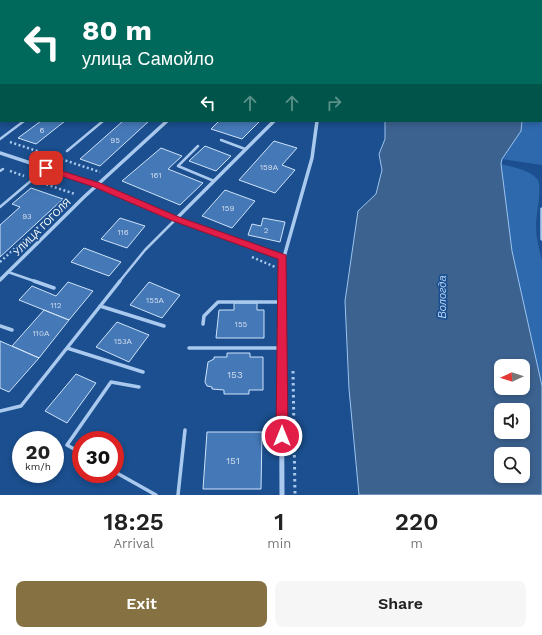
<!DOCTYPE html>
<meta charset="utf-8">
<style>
:root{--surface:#fff;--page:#f6f6f6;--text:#222;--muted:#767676;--accent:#857141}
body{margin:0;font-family:"Work Sans",sans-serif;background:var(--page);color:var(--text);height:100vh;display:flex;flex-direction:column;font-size:15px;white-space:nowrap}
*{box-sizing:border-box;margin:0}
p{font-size:13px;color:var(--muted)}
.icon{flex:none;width:22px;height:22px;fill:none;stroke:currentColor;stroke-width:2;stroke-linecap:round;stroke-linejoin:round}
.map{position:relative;height:495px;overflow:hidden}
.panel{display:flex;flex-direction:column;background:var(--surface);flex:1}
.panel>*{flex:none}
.banner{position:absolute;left:0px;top:0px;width:542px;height:122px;box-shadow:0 2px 6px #0003;background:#00695c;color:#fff;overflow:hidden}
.needle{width:26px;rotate:267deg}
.tools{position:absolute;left:494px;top:359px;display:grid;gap:8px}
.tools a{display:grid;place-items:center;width:36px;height:36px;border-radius:8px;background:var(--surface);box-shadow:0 2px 6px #0003;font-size:20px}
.speed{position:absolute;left:12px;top:431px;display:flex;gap:8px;font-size:20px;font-weight:700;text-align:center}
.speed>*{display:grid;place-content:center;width:52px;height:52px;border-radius:50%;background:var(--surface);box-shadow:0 2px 6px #0003;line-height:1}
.speed small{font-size:10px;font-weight:400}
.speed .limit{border:6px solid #d22;background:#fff;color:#111}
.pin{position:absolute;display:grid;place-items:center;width:34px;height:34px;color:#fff;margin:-17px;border-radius:8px;box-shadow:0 2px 6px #0006}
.me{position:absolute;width:44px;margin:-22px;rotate:0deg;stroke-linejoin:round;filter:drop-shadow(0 0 3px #0008)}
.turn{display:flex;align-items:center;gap:14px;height:84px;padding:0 16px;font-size:18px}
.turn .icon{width:52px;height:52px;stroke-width:2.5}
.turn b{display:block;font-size:28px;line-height:34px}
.lanes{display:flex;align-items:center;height:38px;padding:0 16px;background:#0003;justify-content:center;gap:20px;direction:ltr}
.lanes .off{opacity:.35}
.eta{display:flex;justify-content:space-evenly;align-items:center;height:68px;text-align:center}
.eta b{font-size:24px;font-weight:600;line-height:28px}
.action{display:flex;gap:8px;margin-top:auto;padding:8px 16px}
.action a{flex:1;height:46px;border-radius:8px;background:var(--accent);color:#fff;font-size:16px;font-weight:600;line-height:46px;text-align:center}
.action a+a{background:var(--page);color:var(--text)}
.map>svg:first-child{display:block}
</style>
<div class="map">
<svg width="542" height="495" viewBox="0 0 542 495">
<rect width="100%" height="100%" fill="#1b4f8f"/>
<path fill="#2e69ad" d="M542,48V165L502,159L521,131L522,121H541Z
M501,164C512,167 531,170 538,180C542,192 536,212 536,226C536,238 539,249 542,260V386L512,251Z"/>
<path fill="#3c6290" stroke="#9cc4f0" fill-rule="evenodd" d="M385,121H522L521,131L502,159L501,164L512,251L542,386V495H359L349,389L345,301L358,211L376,194L382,170L379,154L385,139ZM501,366H523V388H501ZM501,410H523V432H501ZM501,454H523V476H501Z"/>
<path fill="#4478b7" stroke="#cfe3fa" d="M64,0H115L120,1H69Z
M41,121H65L36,144L18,138Z
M123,121H149L100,166L80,159Z
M219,121H260L242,139L211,129Z
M274,141L297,148L282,165L295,170L275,193L239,180Z
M205,146L231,156L216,171L189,161Z
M161,148L182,156L168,169L203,183L180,205L122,181Z
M31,188L63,199L0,257V225L20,207L12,204Z
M225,190L255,201L232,228L202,216Z
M120,218L145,226L127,248L101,239Z
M263,218L285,222L280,242L248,235L252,224L261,226Z
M84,248L121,262L109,276L71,262Z
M68,282L93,291L69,320L19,300L32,286L56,296Z
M149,282L180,295L162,318L130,305Z
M234,303H257V310H264V338H216L219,310H234Z
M44,310L69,320L39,358L12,346Z
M117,322L149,335L129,362L96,347Z
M0,341L39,358L9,392L0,388Z
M227,353H250V357H263V390H249V394H224V390L212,389V387L207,386L205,382L208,362L214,359V357H227Z
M76,374L96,383L67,423L45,411Z
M207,432H262L261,489H203Z"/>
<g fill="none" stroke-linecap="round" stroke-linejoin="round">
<path stroke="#a9c9ee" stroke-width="1.5" stroke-dasharray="1.5 2" stroke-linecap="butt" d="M1,1L3,0
M305,1L307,0"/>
<path stroke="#a9c9ee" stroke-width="2.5" stroke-dasharray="2 2.5" stroke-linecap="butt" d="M10,142L100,172
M10,171L24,176
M42,183L75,194
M252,257L275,267
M0,262L50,216"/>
<path stroke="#a9c9ee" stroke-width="3" stroke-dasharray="2.5 3.5" stroke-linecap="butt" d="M293,371L295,495"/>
<path stroke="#a9c9ee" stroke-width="2.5" d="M0,139L24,121
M221,140L245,149
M198,146L178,166L214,181
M67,151L103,121
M0,171L3,169
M0,207L46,168
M8,272L37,282
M119,282L145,250L176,219"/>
<path stroke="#a9c9ee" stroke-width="3.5" d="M34,281L54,288
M100,306L164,326
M203,324L204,316L218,302H282
M0,326L12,330
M67,348L143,372
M189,348H281
M0,411L21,406L120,281
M81,453L67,445L111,382L139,387
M115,472L156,495
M178,495L185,430"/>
<path stroke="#a9c9ee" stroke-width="3.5" d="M0,153L97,185L176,219L283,257
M542,209V239
M176,219L274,121
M0,280L84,197L167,121
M281,282L284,257L312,158L317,121"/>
<path stroke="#a9c9ee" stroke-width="5" d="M281,281L282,495"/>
<path fill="#a9c9ee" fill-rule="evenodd" d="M0,11H1V13H0Z"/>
</g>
<path fill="#e11d48" stroke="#92132f" d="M46,166L100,183L179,217L286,255L288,436L286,440L282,442L277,440L276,436L278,259L173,221L94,187L43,170V167Z"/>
<g text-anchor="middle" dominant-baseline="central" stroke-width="3.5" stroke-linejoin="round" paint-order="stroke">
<g font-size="8" fill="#d0dded">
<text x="42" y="130">6</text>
<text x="115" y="140">95</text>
<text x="269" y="167">159А</text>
<text x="156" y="175">161</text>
<text x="228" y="208">159</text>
<text x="27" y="216">93</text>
<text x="266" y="230">2</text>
<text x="123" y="232">116</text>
<text x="155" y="300">155А</text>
<text x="56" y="305">112</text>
<text x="241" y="324">155</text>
<text x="41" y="333">110А</text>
<text x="123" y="341">153А</text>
</g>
<g font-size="10" fill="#fff" stroke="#1b4f8f">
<text transform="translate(42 227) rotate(-45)">УЛИЦА ГОГОЛЯ</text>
</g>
<g font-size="10" fill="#d0dded">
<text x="235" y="374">153</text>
<text x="233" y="460">151</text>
</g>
<g font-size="11" font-style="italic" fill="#b5d3f5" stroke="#1b4f8f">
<text transform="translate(442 297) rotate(-90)">Вологда</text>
</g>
</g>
</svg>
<div class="tools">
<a><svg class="needle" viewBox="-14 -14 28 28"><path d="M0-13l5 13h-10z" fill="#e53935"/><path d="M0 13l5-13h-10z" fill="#767676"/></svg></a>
<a><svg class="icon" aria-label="sound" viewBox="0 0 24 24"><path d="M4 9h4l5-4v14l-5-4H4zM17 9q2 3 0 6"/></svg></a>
<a><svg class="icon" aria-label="search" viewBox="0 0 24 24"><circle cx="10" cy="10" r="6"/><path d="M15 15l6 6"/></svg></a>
</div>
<div class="speed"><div>20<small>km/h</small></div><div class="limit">30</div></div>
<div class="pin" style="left:46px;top:168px;background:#d93025"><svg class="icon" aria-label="arrive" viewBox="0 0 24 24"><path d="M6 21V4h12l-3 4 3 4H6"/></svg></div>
<svg class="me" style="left:282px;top:436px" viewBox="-20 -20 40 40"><circle r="17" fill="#e11d48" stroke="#fff" stroke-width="3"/><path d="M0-11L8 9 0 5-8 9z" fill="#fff"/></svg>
<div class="banner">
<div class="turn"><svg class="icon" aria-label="left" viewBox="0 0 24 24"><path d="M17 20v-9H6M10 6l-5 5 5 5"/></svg><div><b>80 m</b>улица Самойло</div></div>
<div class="lanes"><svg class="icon" aria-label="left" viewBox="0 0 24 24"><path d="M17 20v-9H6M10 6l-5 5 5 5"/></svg><svg class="icon off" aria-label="ahead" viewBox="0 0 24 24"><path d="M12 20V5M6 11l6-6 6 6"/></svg><svg class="icon off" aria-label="ahead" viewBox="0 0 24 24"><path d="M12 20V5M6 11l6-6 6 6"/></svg><svg class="icon off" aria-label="right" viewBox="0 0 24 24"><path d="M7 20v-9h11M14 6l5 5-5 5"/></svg></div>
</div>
</div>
<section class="panel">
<div class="eta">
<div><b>18:25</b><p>Arrival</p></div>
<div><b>1</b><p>min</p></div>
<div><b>220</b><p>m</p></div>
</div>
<div class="action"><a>Exit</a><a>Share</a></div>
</section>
